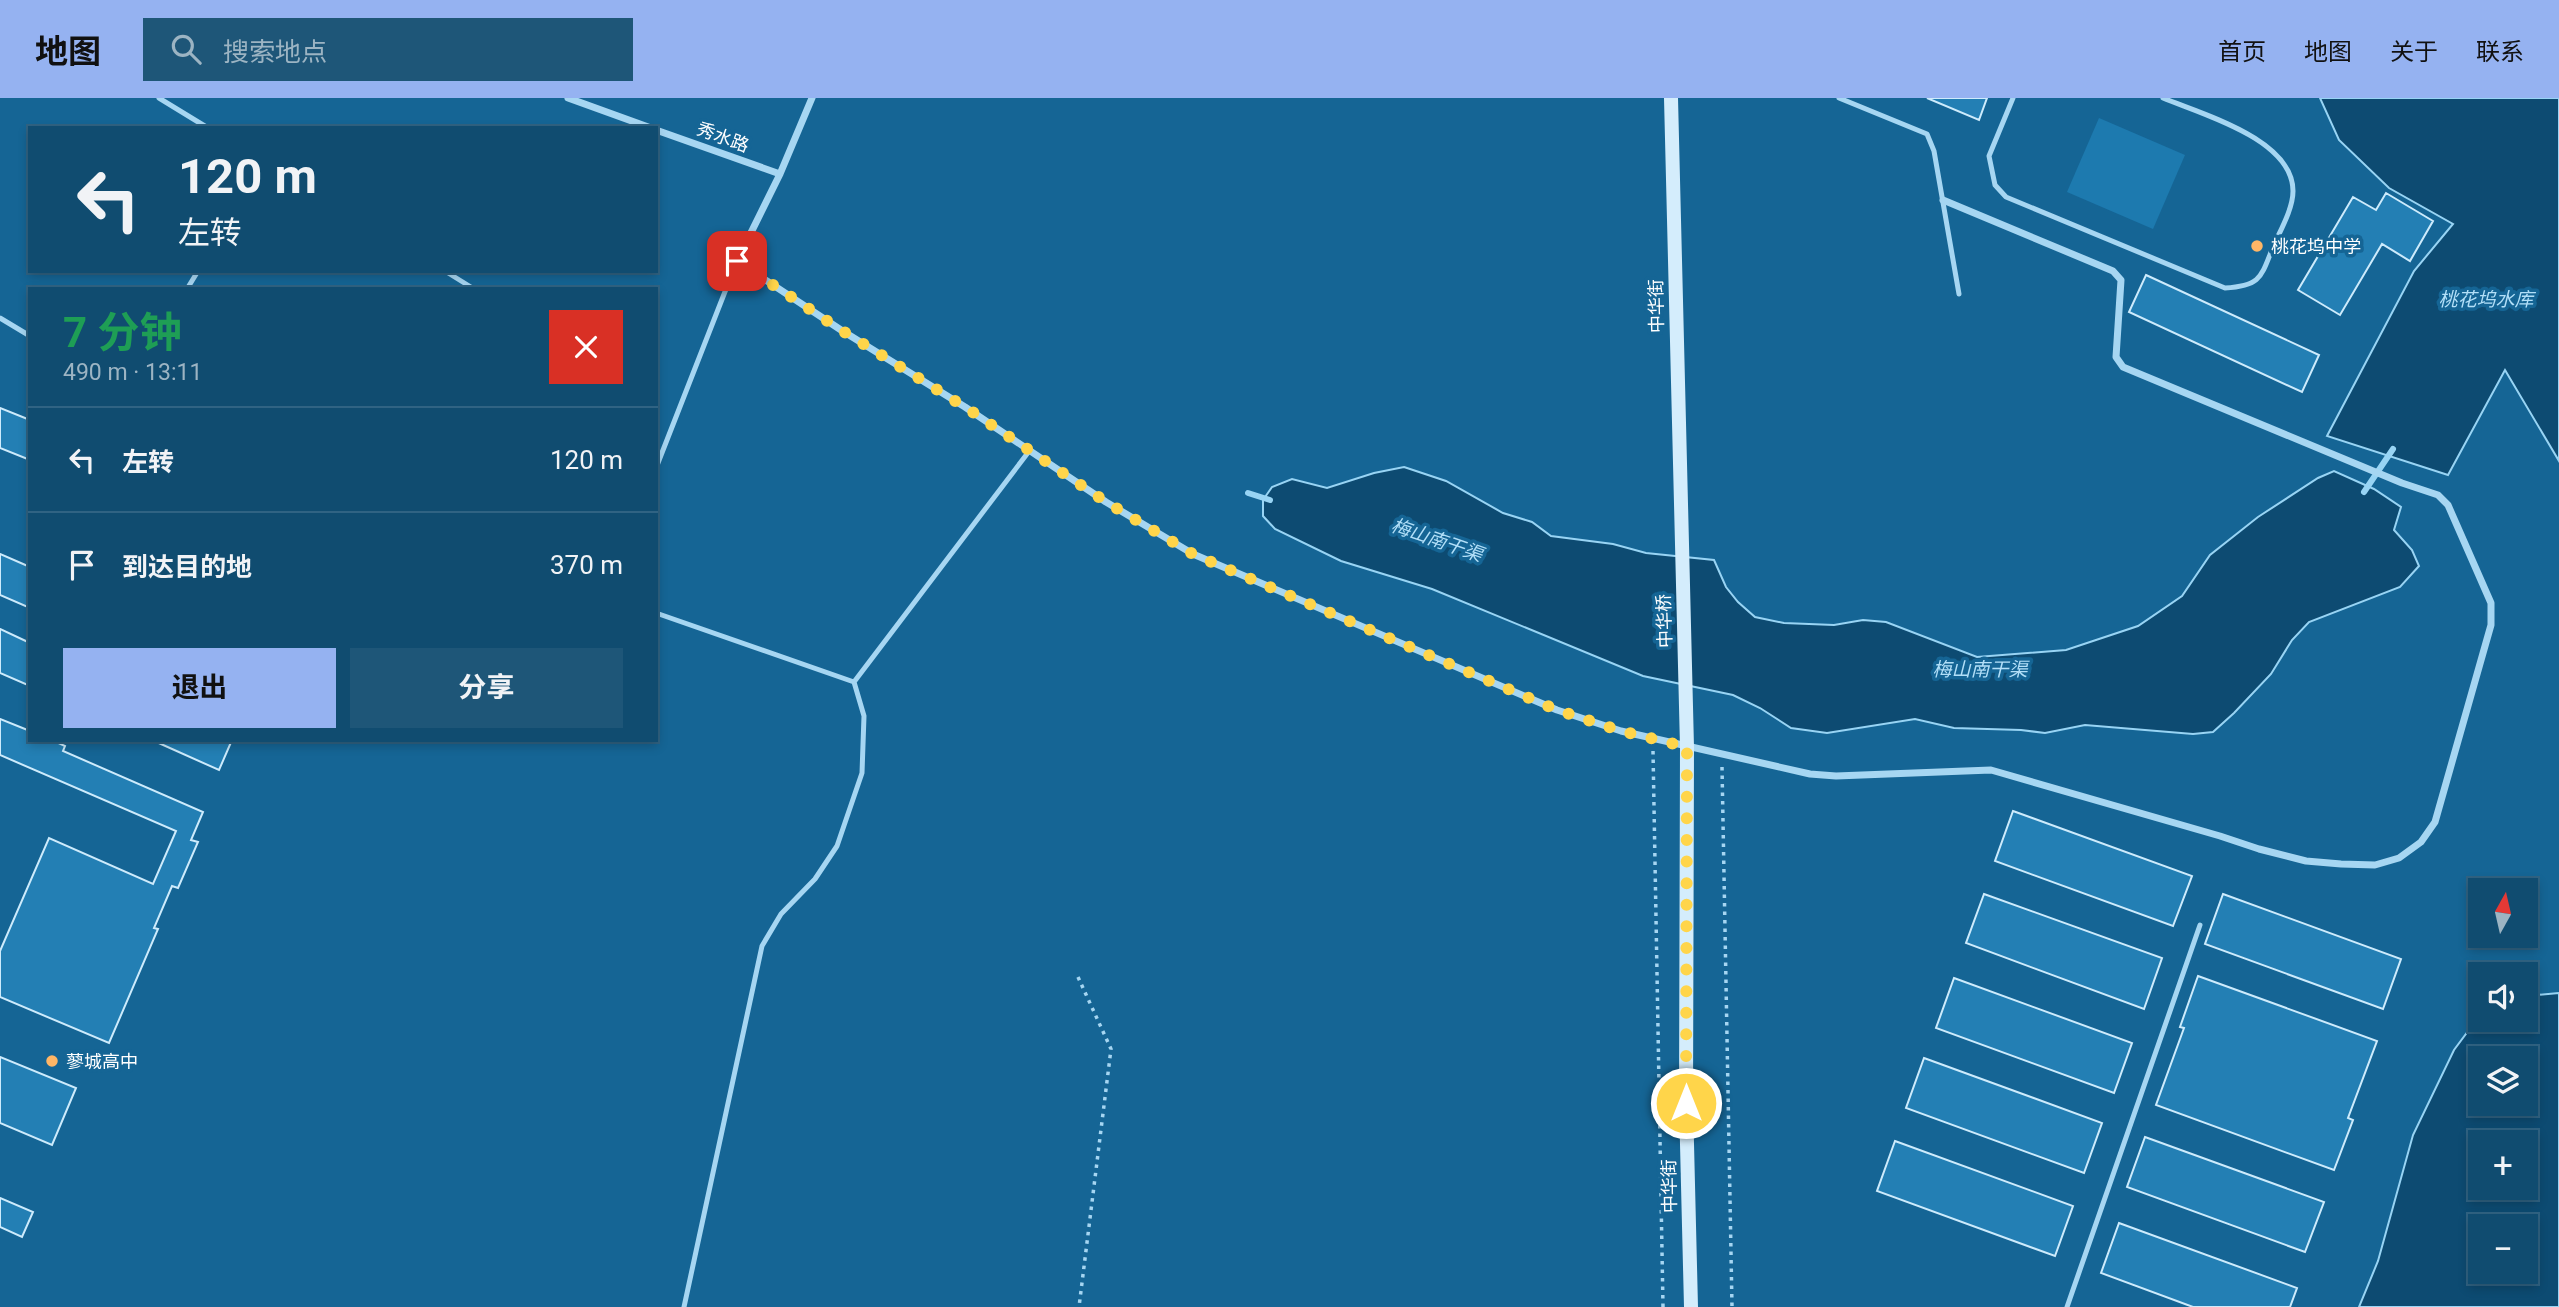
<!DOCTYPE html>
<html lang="zh">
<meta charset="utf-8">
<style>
:root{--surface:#104c70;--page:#1e5678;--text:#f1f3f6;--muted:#9cb4c3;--line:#306383;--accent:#95b2f1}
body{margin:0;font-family:Roboto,"Noto Sans SC",sans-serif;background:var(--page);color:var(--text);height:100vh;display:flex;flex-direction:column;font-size:26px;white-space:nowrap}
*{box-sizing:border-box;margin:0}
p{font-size:23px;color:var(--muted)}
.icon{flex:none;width:38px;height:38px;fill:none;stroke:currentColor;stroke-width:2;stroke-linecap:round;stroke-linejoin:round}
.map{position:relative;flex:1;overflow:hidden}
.panel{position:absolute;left:28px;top:189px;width:630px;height:455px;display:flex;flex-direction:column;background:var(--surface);border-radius:0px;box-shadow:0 4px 10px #0003,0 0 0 2px var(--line)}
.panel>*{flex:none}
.top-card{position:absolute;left:28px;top:28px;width:630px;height:147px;border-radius:0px;box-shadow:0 4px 10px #0003,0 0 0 2px var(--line);background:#104c70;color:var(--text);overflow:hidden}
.needle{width:46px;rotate:8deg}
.fabs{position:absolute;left:2468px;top:780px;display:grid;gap:14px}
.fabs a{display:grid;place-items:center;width:70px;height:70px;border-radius:0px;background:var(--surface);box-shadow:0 4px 10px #0003,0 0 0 2px var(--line);font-size:35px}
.pin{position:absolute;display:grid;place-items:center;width:60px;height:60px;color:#fff;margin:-30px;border-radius:14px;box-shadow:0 4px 10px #0006}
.me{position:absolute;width:77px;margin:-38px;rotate:0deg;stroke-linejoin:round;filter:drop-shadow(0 0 5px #0008)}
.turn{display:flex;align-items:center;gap:24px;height:147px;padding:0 35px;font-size:32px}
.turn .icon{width:91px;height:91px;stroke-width:2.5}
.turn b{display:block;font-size:49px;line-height:60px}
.round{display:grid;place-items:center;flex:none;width:74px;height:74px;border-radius:0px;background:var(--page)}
.headline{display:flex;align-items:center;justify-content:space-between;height:119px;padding:0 35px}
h1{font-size:42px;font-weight:700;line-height:52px;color:#1e9e55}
.primary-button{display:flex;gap:14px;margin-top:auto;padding:14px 35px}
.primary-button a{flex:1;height:80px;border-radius:0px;background:var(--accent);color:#111;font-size:28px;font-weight:700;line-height:80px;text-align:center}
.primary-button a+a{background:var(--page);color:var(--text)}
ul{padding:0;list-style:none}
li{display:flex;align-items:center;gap:21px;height:105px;padding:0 35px;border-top:2px solid var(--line)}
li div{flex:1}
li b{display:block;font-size:26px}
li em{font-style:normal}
header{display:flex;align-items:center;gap:42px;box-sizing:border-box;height:98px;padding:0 35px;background:var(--accent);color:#111}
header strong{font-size:33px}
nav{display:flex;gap:38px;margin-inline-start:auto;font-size:24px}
.search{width:490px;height:63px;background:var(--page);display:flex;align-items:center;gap:18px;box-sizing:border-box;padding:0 24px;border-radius:0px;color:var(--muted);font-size:26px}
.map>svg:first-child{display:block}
</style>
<header>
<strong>地图</strong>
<div class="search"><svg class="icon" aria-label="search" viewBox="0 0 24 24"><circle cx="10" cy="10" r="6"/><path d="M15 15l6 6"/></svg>搜索地点</div>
<nav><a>首页</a><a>地图</a><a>关于</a><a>联系</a></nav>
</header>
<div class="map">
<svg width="2559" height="1209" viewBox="0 0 2559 1209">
<rect width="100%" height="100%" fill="#156595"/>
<path fill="#1d7aaf" d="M2099,20L2185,57L2153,131L2067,94Z"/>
<path fill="#0d4b72" stroke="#98d4f4" stroke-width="2" fill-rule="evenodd" d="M2320,0H2559V363L2505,272L2448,377L2327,338L2414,173L2453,126L2389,90L2339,42Z
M1404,369L1446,383L1503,415L1532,424L1551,438L1613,446L1646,455L1714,462L1726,489L1738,504L1755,519L1784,525L1834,527L1863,522L1886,524L1977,559L2066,552L2138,528L2182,498L2210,457L2258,419L2318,380L2334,373L2374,391L2401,409L2394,432L2412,452L2419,468L2400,489L2309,524L2292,542L2271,576L2234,615L2213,634L2193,636L2085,627L2045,635L2021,632L1954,630L1915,621L1827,635L1791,630L1760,610L1733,597L1643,578L1432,491L1341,463L1275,431L1263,418V402L1272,389L1292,381L1327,390L1374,375Z
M2559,895V1209H2359L2378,1163L2413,1037L2454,952L2480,917V922H2525V898ZM2480,961H2525V1006H2480ZM2480,1045H2525V1090H2480ZM2480,1129H2525V1174H2480Z"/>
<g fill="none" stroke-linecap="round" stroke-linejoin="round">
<path stroke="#98d4f4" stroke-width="6" d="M2364,394L2393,351
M1248,395L1270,402"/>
</g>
<path fill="#237fb4" stroke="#cdebfc" stroke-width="2" d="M1927,0H1987L1979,22Z
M2386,95L2433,123L2410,163L2382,146L2340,217L2298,192L2353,99L2376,112Z
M2146,177L2319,257L2302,294L2129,214Z
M0,310L30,322V362L0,350Z
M0,456L30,469V510L0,497Z
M0,531L30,545V588L0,575Z
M0,621L30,633V642H52L65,648L63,653L203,714L191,742L198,744L178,790L172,788L154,830L158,831L109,945L0,899V853L49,740L153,786L176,733L0,657Z
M152,642H232L219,672Z
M2013,713L2192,778L2173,828L1995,763Z
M1984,796L2162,860L2144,911L1966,845Z
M2223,796L2401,861L2383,911L2205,846Z
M2198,878L2377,943L2348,1020L2353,1022L2334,1072L2156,1007L2184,930L2180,929Z
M1954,880L2132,945L2114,995L1936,930Z
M0,959L76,990L52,1047L0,1025Z
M1924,960L2102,1025L2084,1075L1906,1010Z
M2145,1039L2324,1104L2305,1154L2127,1089Z
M1895,1043L2073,1108L2055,1158L1877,1093Z
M0,1100L33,1114L22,1139L0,1129Z
M2119,1125L2297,1190L2290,1209H2193L2101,1175Z"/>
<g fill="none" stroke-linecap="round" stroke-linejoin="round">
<path stroke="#a6d6f2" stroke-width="3.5" stroke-dasharray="3.5 5" stroke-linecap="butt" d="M1653,653L1663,1209
M1722,669L1732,1209
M1078,879L1111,951L1079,1209"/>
<path stroke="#a6d6f2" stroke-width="5" d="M159,0L208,30
M1839,0L1927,36L1934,53L1959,196
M2013,0L1989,58L1995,87L2006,99L2225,190C2261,188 2261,179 2273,149C2280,133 2293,111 2293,93C2293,41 2201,16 2163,0
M445,173L474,191
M187,191L198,173
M0,220L30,238
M656,370L737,163
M656,515L854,584L864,618L862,675L837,748L815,781L781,816L762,848L684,1209
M854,584L1030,352
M2067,1209L2200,827"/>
<path stroke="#a6d6f2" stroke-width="7" d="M568,0L651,30
M812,0L780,76L737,163L841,232L965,309L1106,404L1193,456L1557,612L1621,633L1810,676L1836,678L1991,672L2220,738L2259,751L2306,763L2341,766L2375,767L2399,760L2421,744L2435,724L2491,527V505L2448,407L2438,397L2402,385L2123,269L2116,259L2121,182L2113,173L1943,102
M656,32L780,76"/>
<path stroke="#d4edfc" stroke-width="14" d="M1671,0L1687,649L1686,1005L1691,1209"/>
</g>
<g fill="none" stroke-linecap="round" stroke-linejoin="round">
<path stroke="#ffd54a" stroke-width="12" stroke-dasharray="0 21.6" d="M737,163L841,232L965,309L1106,404L1193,456L1557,612L1621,633L1687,649L1686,1005"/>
</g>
<g fill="#ffb666" stroke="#156595" stroke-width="2.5">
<circle cx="2257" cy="148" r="7"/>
<circle cx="52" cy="963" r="7"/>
</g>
<g text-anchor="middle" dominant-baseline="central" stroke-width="7" stroke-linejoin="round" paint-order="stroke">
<g font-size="18" fill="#fff" stroke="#156595">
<text transform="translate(723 39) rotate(20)">秀水路</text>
<text transform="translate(1656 208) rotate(-91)">中华街</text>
<text transform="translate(1664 523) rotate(-92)">中华桥</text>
<text transform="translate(1669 1088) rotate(-91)">中华街</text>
</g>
<g font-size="18" fill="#fff" stroke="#156595" text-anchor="start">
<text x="2271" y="148">桃花坞中学</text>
<text x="66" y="963">蓼城高中</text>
</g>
<g font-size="19" font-style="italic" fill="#b2dff8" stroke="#156595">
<text x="2486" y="201">桃花坞水库</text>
<text transform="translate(1437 442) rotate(19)">梅山南干渠</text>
<text x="1980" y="571">梅山南干渠</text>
</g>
</g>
</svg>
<div class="fabs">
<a><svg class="needle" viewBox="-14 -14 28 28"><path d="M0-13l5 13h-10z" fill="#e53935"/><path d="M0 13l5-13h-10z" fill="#9cb4c3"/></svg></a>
<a><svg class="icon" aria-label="sound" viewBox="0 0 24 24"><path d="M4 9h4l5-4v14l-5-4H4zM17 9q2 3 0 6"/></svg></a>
<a><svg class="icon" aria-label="layers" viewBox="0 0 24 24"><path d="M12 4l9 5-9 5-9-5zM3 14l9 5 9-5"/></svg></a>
<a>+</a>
<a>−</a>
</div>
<div class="pin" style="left:737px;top:163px;background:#d93025"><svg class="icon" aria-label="arrive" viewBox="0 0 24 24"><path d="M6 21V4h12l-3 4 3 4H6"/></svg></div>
<svg class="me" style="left:1686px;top:1005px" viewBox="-20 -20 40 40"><circle r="17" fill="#ffd54a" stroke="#fff" stroke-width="3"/><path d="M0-11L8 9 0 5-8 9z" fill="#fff"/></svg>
<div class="top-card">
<div class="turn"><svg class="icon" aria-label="left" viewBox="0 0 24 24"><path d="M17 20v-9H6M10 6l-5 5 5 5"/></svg><div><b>120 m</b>左转</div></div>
</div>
<section class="panel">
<div class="headline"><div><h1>7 分钟</h1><p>490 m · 13:11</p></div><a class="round" style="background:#d93025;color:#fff"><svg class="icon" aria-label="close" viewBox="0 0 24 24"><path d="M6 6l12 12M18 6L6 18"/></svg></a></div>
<ul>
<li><svg class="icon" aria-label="left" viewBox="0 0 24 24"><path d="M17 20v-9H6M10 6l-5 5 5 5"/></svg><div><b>左转</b></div><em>120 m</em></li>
<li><svg class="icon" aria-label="arrive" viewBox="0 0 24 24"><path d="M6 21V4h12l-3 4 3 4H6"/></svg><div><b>到达目的地</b></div><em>370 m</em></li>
</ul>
<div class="primary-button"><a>退出</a><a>分享</a></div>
</section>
</div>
